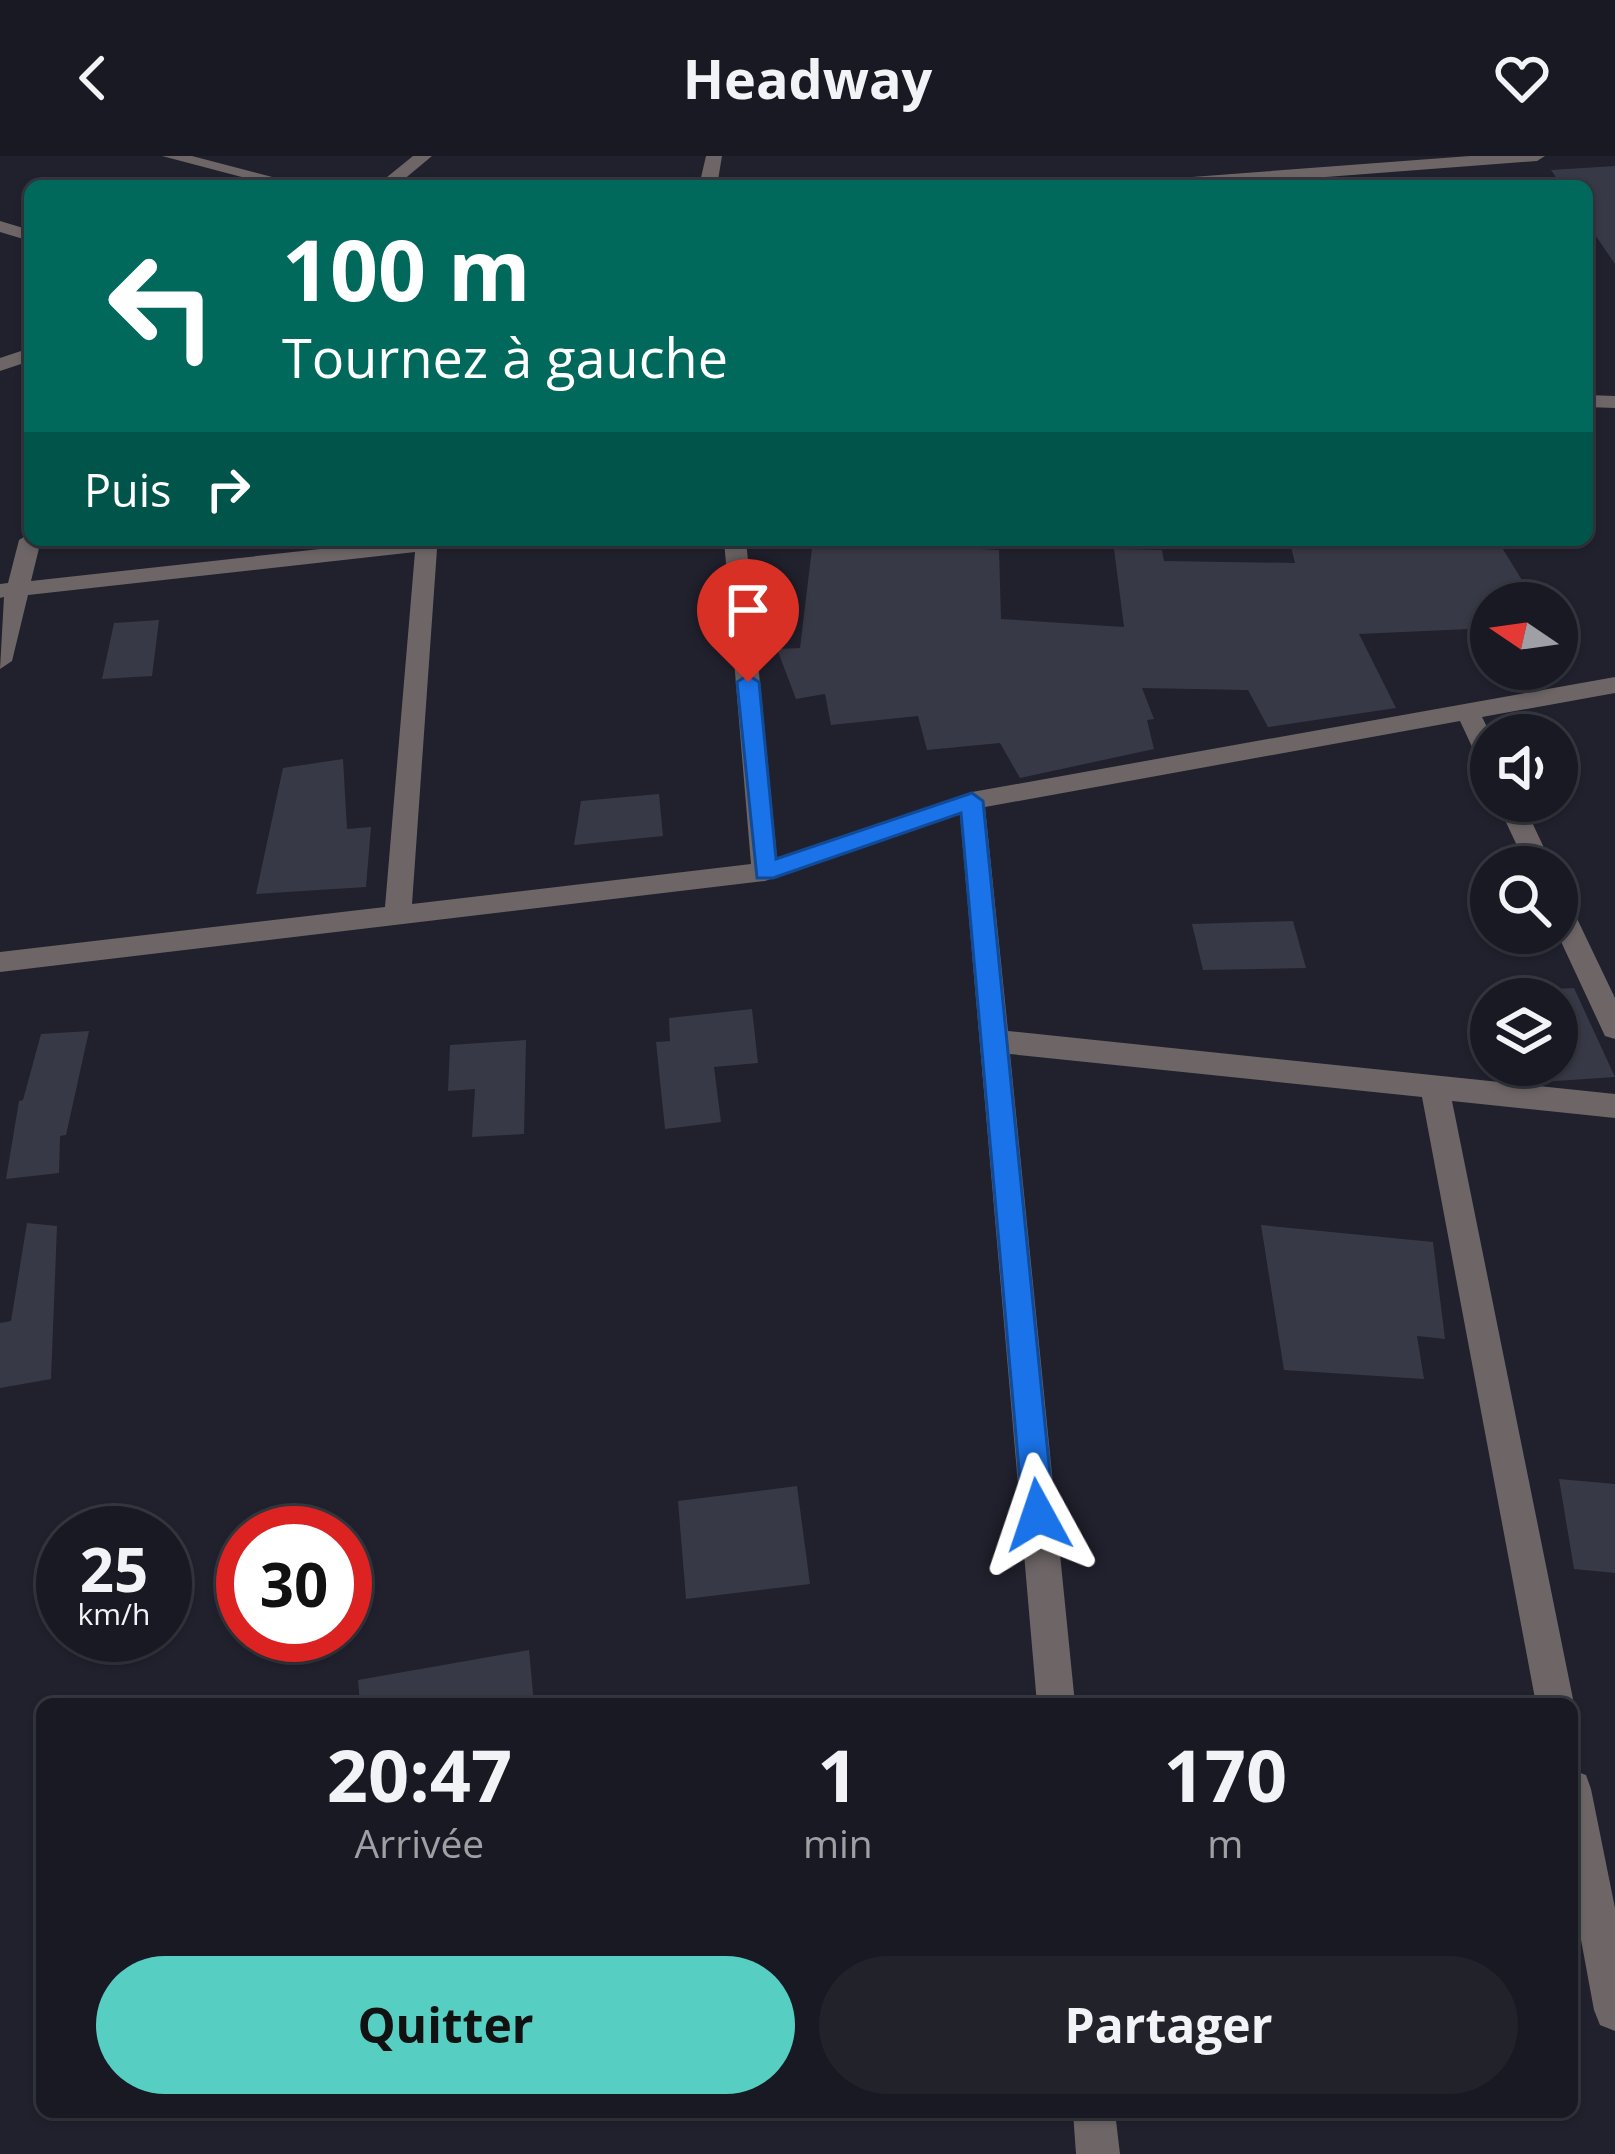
<!DOCTYPE html>
<html lang="fr">
<meta charset="utf-8">
<style>
:root{--surface:#181922;--page:#21222a;--text:#f1f3f6;--muted:#9fa0a5;--line:#363840;--accent:#57cec2}
body{margin:0;font-family:"Open Sans",sans-serif;background:var(--page);color:var(--text);height:100vh;display:flex;flex-direction:column;font-size:45px;white-space:nowrap}
*{box-sizing:border-box;margin:0}
p{font-size:39px;color:var(--muted)}
.icon{flex:none;width:66px;height:66px;fill:none;stroke:currentColor;stroke-width:2;stroke-linecap:round;stroke-linejoin:round}
.map{position:relative;flex:1;overflow:hidden}
.side{position:absolute;left:36px;top:1542px;width:1542px;height:420px;display:flex;flex-direction:column;background:var(--surface);border-radius:18px;box-shadow:0 3px 9px #0004,0 0 0 3px var(--line)}
.side>*{flex:none}
.banner{position:absolute;left:24px;top:24px;width:1569px;height:366px;border-radius:18px;box-shadow:0 3px 9px #0004,0 0 0 3px var(--line);background:#00695c;color:#fff;overflow:hidden}
.needle{width:78px;rotate:283deg}
.controls{position:absolute;left:1470px;top:426px;display:grid;gap:24px}
.controls a{display:grid;place-items:center;width:108px;height:108px;border-radius:50%;background:var(--surface);box-shadow:0 3px 9px #0004,0 0 0 3px var(--line);font-size:60px}
.speed{position:absolute;left:36px;top:1350px;display:flex;gap:24px;font-size:60px;font-weight:700;text-align:center}
.speed>*{display:grid;place-content:center;width:156px;height:156px;border-radius:50%;background:var(--surface);box-shadow:0 3px 9px #0004,0 0 0 3px var(--line);line-height:1}
.speed small{font-size:30px;font-weight:400}
.speed .limit{border:18px solid #d22;background:#fff;color:#111}
.pin{position:absolute;display:grid;place-items:center;width:102px;height:102px;color:#fff;margin:-123px -51px;border-radius:50% 50% 50% 0;rotate:-45deg;box-shadow:0 0 12px #0007}
.pin .icon{rotate:45deg}
.me{position:absolute;width:132px;margin:-66px;rotate:355deg;stroke-linejoin:round;filter:drop-shadow(0 0 9px #0008)}
.turn{display:flex;align-items:center;gap:42px;height:252px;padding:0 60px;font-size:54px}
.turn .icon{width:156px;height:156px;stroke-width:2.5}
.turn b{display:block;font-size:84px;line-height:102px}
.then{display:flex;align-items:center;height:114px;padding:0 60px;background:#0003;gap:24px;font-size:45px}
.eta{display:flex;justify-content:space-evenly;align-items:center;height:204px;text-align:center}
.eta b{font-size:72px;font-weight:700;line-height:84px}
.button{display:flex;gap:24px;margin-top:auto;padding:24px 60px}
.button a{flex:1;height:138px;border-radius:72px;background:var(--accent);color:#111;font-size:48px;font-weight:700;line-height:138px;text-align:center}
.button a+a{background:var(--page);color:var(--text)}
header{display:flex;justify-content:space-between;align-items:center;height:156px;padding:0 60px;background:var(--surface);font-size:54px;font-weight:700}
.map>svg:first-child{display:block}
</style>
<header><svg class="icon" aria-label="back" viewBox="0 0 24 24"><path d="M15 5l-7 7 7 7"/></svg>Headway<svg class="icon" aria-label="heart" viewBox="0 0 24 24"><path d="M12 20l-8-8c-3-5 5-10 8-4 3-6 11-1 8 4z"/></svg></header>
<div class="map">
<svg width="1615" height="1998" viewBox="0 0 1615 1998">
<rect width="100%" height="100%" fill="#20212d"/>
<path fill="#383946" d="M1615,10V108L1587,67V30H1562L1551,14Z
M813,384L999,394L1001,463L1124,471L1114,393L1162,394L1164,405L1295,407L1291,391H1362L1359,384H1441L1442,388L1498,385L1536,447H1491V472L1359,478L1396,552L1268,571L1248,534L1142,532L1154,563L1147,564L1154,593L1020,622L1000,587L927,594L918,560L831,569L825,538L796,543L777,493L800,492Z
M159,464L152,520L102,523L114,467Z
M343,603L347,673L371,671L366,731L256,738L283,612Z
M659,638L663,680L574,689L581,645Z
M1293,765L1306,812L1203,814L1192,768Z
M1574,832L1615,921L1541,926L1534,909H1557V843H1506L1503,836Z
M752,853L758,907L714,911L721,966L665,973L656,886L670,885L669,862Z
M89,875L66,979L60,980L59,1017L6,1023L19,945L23,944L41,878Z
M526,884L524,978L472,981L475,933L448,935L450,889Z
M27,1067L57,1070L51,1223L0,1232V1167L11,1165Z
M1261,1069L1433,1086L1445,1183L1417,1180L1424,1223L1284,1214Z
M1559,1323L1615,1328V1417L1574,1413Z
M797,1330L810,1428L686,1443L678,1345Z
M529,1494L534,1548H360L358,1524Z"/>
<g fill="none" stroke-linecap="round" stroke-linejoin="round">
<path fill="#6e6666" fill-rule="evenodd" d="M162,0H192L307,30H276Z
M413,0H432L396,30H376Z
M706,0H722L717,30H699Z
M1470,0H1545L1537,5L1208,30H1130L1139,25Z
M0,65L30,74V85L0,76Z
M30,192V205L0,215V202Z
M1587,239L1615,240V252L1587,251Z
M30,377V384H41L31,425L402,384H473L470,389L437,393L412,748L751,708L724,384H746L777,702L972,636L1615,521V537L1482,561L1491,579V614L1482,612L1460,565L985,651L1008,875L1615,938V962L1452,945L1574,1548L1572,1552V1548H1536L1422,941L1010,898L1075,1548H1037L960,658L765,725L0,816V796L385,751L415,396L28,439L12,505L0,513L4,441L0,442V428L8,427L19,384Z
M1496,645H1522L1553,711H1527Z
M1557,738L1570,748L1615,842V883L1605,880L1557,777Z
M1572,1614L1586,1619L1591,1633L1615,1752V1875L1600,1869L1594,1854L1572,1735Z
M1073,1956H1115L1120,1998H1076Z"/>
</g>
<path fill="#1a73e8" stroke="#114b97" stroke-width="3" d="M748,519L759,526L776,703L972,637L983,645L1054,1359L1049,1369L1038,1374L1027,1369L1023,1359L961,657L773,722H757L737,526Z"/>
</svg>
<div class="controls">
<a><svg class="needle" viewBox="-14 -14 28 28"><path d="M0-13l5 13h-10z" fill="#e53935"/><path d="M0 13l5-13h-10z" fill="#9fa0a5"/></svg></a>
<a><svg class="icon" aria-label="sound" viewBox="0 0 24 24"><path d="M4 9h4l5-4v14l-5-4H4zM17 9q2 3 0 6"/></svg></a>
<a><svg class="icon" aria-label="search" viewBox="0 0 24 24"><circle cx="10" cy="10" r="6"/><path d="M15 15l6 6"/></svg></a>
<a><svg class="icon" aria-label="layers" viewBox="0 0 24 24"><path d="M12 4l9 5-9 5-9-5zM3 14l9 5 9-5"/></svg></a>
</div>
<div class="speed"><div>25<small>km/h</small></div><div class="limit">30</div></div>
<div class="pin" style="left:748px;top:526px;background:#d93025"><svg class="icon" aria-label="arrive" viewBox="0 0 24 24"><path d="M6 21V4h12l-3 4 3 4H6"/></svg></div>
<svg class="me" style="left:1038px;top:1359px" viewBox="-20 -20 40 40"><path d="M0-17L14 15 0 8-14 15z" fill="#1a73e8" stroke="#fff" stroke-width="4"/></svg>
<div class="banner">
<div class="turn"><svg class="icon" aria-label="left" viewBox="0 0 24 24"><path d="M17 20v-9H6M10 6l-5 5 5 5"/></svg><div><b>100 m</b>Tournez à gauche</div></div>
<div class="then">Puis<svg class="icon" aria-label="right" viewBox="0 0 24 24"><path d="M7 20v-9h11M14 6l5 5-5 5"/></svg></div>
</div>
<section class="side">
<div class="eta">
<div><b>20:47</b><p>Arrivée</p></div>
<div><b>1</b><p>min</p></div>
<div><b>170</b><p>m</p></div>
</div>
<div class="button"><a>Quitter</a><a>Partager</a></div>
</section>
</div>
